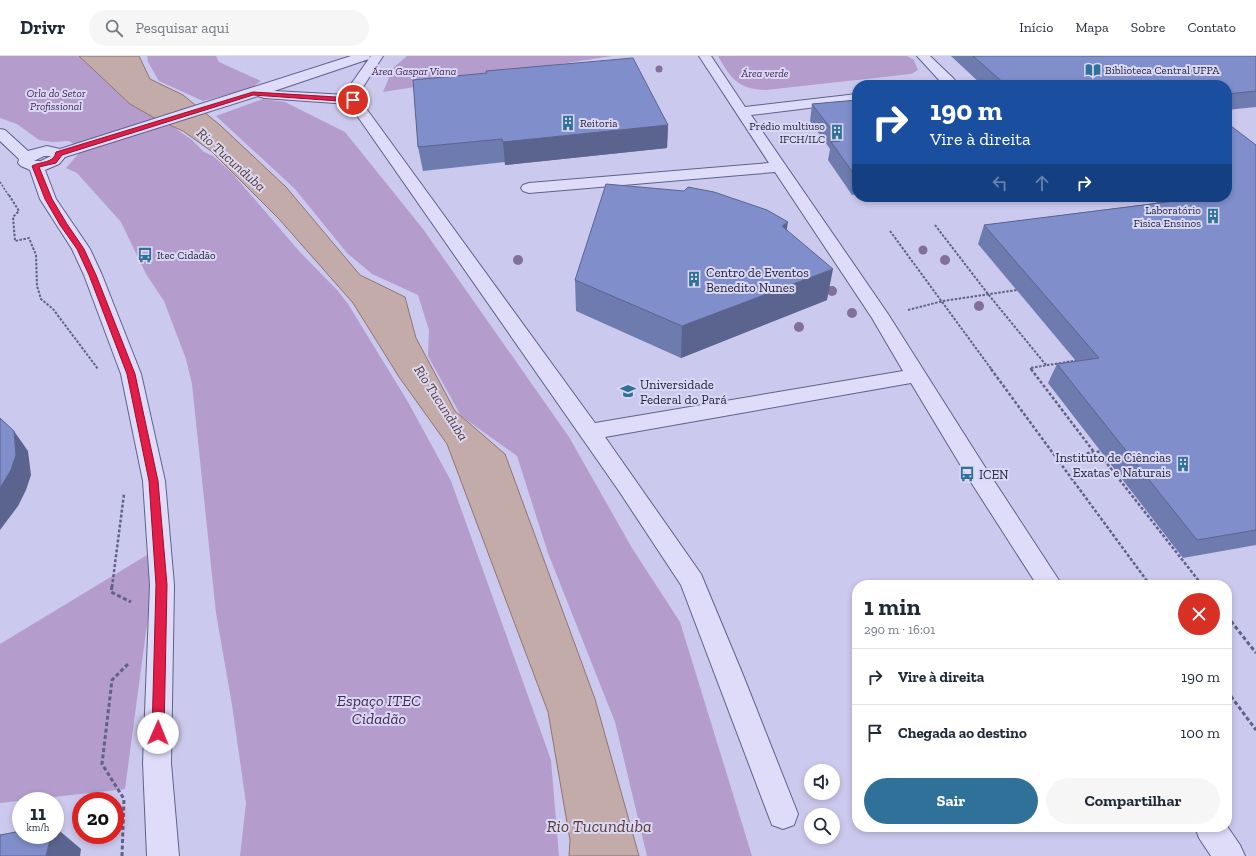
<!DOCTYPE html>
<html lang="pt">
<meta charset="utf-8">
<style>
:root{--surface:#fff;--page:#f6f6f7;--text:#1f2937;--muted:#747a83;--line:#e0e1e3;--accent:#2f7198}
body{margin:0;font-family:"Zilla Slab",serif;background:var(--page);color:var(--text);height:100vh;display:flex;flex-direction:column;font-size:15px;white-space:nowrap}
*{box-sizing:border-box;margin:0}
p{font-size:13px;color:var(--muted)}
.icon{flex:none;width:22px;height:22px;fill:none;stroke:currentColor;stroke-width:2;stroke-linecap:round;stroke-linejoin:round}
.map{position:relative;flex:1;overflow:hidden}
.sheet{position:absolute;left:852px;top:524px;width:380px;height:252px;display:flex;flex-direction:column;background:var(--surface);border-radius:16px;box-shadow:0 2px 6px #0003}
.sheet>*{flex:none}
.banner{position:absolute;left:852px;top:24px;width:380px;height:122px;border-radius:16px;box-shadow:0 2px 6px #0003;background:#1a4fa0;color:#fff;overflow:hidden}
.controls{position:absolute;left:804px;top:708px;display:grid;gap:8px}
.controls a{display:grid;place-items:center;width:36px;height:36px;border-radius:50%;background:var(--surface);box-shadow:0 2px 6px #0003;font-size:20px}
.speed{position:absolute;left:12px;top:736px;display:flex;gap:8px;font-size:20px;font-weight:700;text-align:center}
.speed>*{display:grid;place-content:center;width:52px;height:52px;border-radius:50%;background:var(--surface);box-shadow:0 2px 6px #0003;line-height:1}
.speed small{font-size:10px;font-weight:400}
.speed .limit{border:6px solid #d22;background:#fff;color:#111}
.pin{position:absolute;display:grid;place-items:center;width:34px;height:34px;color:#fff;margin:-17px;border:2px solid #fff;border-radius:50%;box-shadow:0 1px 4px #0007}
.me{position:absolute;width:44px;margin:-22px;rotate:1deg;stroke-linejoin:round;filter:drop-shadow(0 0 3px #0008)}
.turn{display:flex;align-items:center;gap:14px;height:84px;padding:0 12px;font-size:18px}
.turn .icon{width:52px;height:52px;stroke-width:2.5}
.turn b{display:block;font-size:28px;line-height:34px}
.lanes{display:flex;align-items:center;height:38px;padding:0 12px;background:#0003;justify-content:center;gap:20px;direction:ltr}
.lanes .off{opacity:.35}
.round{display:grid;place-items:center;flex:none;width:42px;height:42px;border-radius:21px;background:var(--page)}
.overview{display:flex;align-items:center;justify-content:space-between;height:68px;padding:0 12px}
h1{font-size:24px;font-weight:700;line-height:30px}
.cta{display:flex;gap:8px;margin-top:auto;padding:8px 12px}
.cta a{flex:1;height:46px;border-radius:24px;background:var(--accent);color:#fff;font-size:16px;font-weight:700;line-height:46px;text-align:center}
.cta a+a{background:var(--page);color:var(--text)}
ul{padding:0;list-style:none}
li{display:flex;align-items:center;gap:12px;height:56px;padding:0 12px;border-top:1px solid var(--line)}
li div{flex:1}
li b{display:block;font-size:15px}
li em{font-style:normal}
header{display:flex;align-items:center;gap:24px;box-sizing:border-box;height:56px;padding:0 20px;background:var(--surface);border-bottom:1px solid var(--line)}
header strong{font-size:19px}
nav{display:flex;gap:22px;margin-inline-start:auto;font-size:14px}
.search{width:280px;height:36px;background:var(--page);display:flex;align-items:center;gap:10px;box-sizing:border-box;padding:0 14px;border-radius:22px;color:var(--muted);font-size:15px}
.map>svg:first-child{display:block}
</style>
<header>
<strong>Drivr</strong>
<div class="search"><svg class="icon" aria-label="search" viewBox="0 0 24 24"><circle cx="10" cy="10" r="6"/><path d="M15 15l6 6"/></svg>Pesquisar aqui</div>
<nav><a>Início</a><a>Mapa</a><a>Sobre</a><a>Contato</a></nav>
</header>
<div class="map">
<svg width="1256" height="800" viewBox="0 0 1256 800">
<rect width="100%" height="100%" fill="#ccc9ee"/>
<path fill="#b49ccc" d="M0,0H79L130,48L158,64L75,89L69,85L52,86L39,84L17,68L0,62Z
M147,0H216L219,6L261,25L250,33L203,45L159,25L148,6Z
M407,0H612L383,36L393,12Z
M718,0H907L914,4L918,14L911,18L766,34C738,33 731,23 718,0Z
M263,43L285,46L345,76L423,173L569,381L632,492L680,566L752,800H647L615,666L548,497L517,400L461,360L428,300L429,274L418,239L372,218L347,197L295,133L216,60Z
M162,69L172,70L192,84L204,96L213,100L232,117L299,195L338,235L348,248L408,346L451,425L551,704L559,800H240L246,747L232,649L216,557L192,328L186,303L164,245L146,218L121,166L77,117L66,112L81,95Z
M157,493L125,733L0,747V588Z"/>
<path fill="#c2aba9" stroke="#917470" d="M79,0H139L150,23L183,39L220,69L286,131L360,219L405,241L416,282L455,355L505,398L595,643L639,800H569L570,784L548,656L447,388L399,321L353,247L279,163L211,95L183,75L158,64L130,48Z"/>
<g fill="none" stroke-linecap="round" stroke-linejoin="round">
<defs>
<path id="minor" d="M351,0H370L369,3L274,35L347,39L349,31L371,0H383L363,31L360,44L595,367L903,315L872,262L775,116L529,137L523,135L521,132L523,129L529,127L769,107L699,0H711L745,51L857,38V46L751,59L888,258L983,408L1062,529H1037L967,420L911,327L605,381L701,518L743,619L798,758L794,769L783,773L772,769L681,529L619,435L349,48L264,42L258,40L65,101L59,108L45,114L56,143L90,193L102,219L141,318L165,425L174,529L171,707L179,800H147L143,707L150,529L143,425L121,318L84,219L72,193L40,143L30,114L21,110L18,107L19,103L0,85V73L5,74L28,95L47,90L60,93ZM44,100H51L41,105H34Z
M917,0H930L954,23L956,26L954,29H936L940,25Z
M1227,770L1240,789L1245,800H1211L1199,782L1195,771H1227Z"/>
</defs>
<use href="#minor" stroke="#5e628a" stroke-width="2"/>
<path stroke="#5e628a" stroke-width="1.5" stroke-dasharray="2 1.5" stroke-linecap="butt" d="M0,126L9,140"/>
<path stroke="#5e628a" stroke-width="2" stroke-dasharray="2.5 1.5" stroke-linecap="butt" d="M9,139L19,155L13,161L15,185L29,182L36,199L37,230L41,243L53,253L98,313
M935,169L988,238L1046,309
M890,175L992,314
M908,254L943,245L1017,234
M1032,314L1030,312L1079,304"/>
<path stroke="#5e628a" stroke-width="2.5" stroke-dasharray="3 2" stroke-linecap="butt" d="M991,313L1150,529
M1031,313L1094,396
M1101,400L1202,529
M1057,402L1103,395
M112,531L124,438"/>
<path stroke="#5e628a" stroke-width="3" stroke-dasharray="4 2.5" stroke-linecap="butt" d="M112,530L111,536L131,546
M1227,560L1256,597
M1227,635L1256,674
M122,800L124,743L102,708L112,624L128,608"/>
<use href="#minor" fill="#dedcf9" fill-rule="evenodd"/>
</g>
<g fill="#82709b">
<circle cx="659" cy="13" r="3.5"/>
<circle cx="923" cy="194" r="4.5"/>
<circle cx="518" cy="204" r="5"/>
<circle cx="945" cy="204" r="5"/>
<circle cx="832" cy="235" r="5"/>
<circle cx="979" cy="250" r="5"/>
<circle cx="852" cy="257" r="5"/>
<circle cx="799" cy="271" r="5"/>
</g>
<path fill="#6e7baf" d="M951,0H1256V51L1227,54V29H982Z
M413,24L668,69L667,92L505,109V106L423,115L418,91Z
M857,44V138L852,139L828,104L830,93L810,65L812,48Z
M1256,89V489L1183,502L1048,327L1057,308L1076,305L978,188L984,169L1157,147L1150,141H1227Z
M787,174L827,244L681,302L576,255L575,224Z"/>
<path fill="#5a648e" d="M668,69L667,92L505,109L503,86Z
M788,166L783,197L782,170Z
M833,213L827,244L681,302L682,270Z
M14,375L28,395L31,419L26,434L18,450L0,474V432Z
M55,771L81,793L80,800H46L51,779H55Z"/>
<path fill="#808fcb" stroke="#5a648e" d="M973,0H1256V35L1227,38V29H1003H1006Z
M633,2L668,69L503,86L502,83L418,91L413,24L487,17L486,15Z
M857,44V121H856L831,86L840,85L812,48Z
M1227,67L1256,89V474L1197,484L1057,308L1099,302L984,169L1183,144L1179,141H1227Z
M606,128L684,135L688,131L714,136L767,154L788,166L782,170L833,213L682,270L575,224Z
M0,362L14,375L16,399L11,414L0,432Z
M21,775V779H51L46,800H0V779Z"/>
<path fill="#e11d48" stroke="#92132f" d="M253,36L353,42L356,44L353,46L253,39L62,99L56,107L39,111L52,143L67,168L84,193L96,219L135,318L158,425L167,529L164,677L162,681L158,683L154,681L152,677L156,529L149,425L127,318L89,219L77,193L60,169L45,143L32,110C40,105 54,108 56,96Z"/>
<defs>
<symbol id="library-bare" viewBox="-9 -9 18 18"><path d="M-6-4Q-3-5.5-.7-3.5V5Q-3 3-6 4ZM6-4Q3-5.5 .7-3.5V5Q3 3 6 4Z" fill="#2f7198" stroke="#dbd8f5" stroke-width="2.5" paint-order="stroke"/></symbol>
<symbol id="building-bare" viewBox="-9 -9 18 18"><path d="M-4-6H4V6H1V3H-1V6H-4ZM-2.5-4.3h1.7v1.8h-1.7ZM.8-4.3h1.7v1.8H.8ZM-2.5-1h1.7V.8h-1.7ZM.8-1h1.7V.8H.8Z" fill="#2f7198" stroke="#dbd8f5" stroke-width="2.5" paint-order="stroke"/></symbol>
<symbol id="bus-bare" viewBox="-9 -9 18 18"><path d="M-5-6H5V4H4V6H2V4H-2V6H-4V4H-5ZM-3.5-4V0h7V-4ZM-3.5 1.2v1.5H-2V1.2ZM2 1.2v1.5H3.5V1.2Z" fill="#2f7198" stroke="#dbd8f5" stroke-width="2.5" paint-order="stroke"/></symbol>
<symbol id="university-bare" viewBox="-9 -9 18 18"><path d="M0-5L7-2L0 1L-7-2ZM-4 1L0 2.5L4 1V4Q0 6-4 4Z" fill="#2f7198" stroke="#dbd8f5" stroke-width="2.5" paint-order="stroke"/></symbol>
</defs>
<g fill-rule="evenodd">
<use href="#library-bare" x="1082" y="3" width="22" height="22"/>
<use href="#building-bare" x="557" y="56" width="22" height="22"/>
<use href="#building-bare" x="826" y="65" width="22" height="22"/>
<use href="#building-bare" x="1202" y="149" width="22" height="22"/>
<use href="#bus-bare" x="134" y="188" width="22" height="22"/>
<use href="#building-bare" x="683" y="212" width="22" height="22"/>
<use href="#university-bare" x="617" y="324" width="22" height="22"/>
<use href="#building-bare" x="1172" y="397" width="22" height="22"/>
<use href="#bus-bare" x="956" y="407" width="22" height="22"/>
</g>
<g text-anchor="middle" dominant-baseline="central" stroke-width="4" stroke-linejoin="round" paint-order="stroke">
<g font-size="11" fill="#21243b" stroke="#dbd8f5" text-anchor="start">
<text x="1105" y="14">Biblioteca Central UFPA</text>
<text x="580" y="67">Reitoria</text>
<text x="825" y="70" text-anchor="end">Prédio multiuso<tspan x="825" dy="13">IFCH/ILC</tspan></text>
<text x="1201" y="154" text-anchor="end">Laboratório<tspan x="1201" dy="13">Física Ensinos</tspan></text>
<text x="157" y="199">Itec Cidadão</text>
</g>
<g font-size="11" font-style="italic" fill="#452857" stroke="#dbd8f5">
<text x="414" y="15">Área Gaspar Viana</text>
<text x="765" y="17">Área verde</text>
<text x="56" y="37">Orla do Setor<tspan x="56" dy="13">Profissional</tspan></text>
</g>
<g font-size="13" fill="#21243b" stroke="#dbd8f5" text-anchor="start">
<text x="706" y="216">Centro de Eventos<tspan x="706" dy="15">Benedito Nunes</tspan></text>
<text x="640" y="328">Universidade<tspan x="640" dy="15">Federal do Pará</tspan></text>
<text x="1171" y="401" text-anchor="end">Instituto de Ciências<tspan x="1171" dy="15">Exatas e Naturais</tspan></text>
<text x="979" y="418">ICEN</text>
</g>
<g font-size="14" font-style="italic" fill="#5a3d31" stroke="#dbd8f5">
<text transform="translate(231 104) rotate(42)">Rio Tucunduba</text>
<text transform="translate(441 347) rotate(57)">Rio Tucunduba</text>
</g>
<g font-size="16" font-style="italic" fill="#452857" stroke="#dbd8f5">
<text x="379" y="644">Espaço ITEC<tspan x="379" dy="18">Cidadão</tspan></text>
</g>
<g font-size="17" font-style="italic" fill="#5a3d31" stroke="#dbd8f5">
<text x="599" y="770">Rio Tucunduba</text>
</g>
</g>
</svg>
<div class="controls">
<a><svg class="icon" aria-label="sound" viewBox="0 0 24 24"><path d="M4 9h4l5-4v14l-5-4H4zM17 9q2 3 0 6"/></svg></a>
<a><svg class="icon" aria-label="search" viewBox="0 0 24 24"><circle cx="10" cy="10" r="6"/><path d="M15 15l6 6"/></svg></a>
</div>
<div class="speed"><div>11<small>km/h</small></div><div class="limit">20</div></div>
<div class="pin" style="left:353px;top:44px;background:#d93025"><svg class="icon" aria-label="arrive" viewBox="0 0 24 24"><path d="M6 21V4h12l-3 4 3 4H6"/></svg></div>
<svg class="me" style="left:158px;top:677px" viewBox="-20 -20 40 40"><circle r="19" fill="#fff"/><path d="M0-13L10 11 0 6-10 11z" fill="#e11d48"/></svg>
<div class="banner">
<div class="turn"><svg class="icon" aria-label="right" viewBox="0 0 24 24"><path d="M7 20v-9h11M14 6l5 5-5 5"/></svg><div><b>190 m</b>Vire à direita</div></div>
<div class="lanes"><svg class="icon off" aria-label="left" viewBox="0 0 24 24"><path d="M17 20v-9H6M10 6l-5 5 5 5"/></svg><svg class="icon off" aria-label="ahead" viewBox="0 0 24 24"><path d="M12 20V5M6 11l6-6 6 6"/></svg><svg class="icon" aria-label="right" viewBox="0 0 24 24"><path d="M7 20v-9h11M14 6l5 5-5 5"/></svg></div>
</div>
<section class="sheet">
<div class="overview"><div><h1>1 min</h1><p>290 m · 16:01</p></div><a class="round" style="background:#d93025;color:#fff"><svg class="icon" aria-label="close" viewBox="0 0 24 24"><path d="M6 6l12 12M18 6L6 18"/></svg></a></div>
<ul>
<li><svg class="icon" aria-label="right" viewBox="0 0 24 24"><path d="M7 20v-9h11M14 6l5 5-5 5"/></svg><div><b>Vire à direita</b></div><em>190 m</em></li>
<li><svg class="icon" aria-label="arrive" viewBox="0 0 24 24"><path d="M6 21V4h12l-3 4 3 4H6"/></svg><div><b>Chegada ao destino</b></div><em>100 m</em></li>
</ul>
<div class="cta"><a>Sair</a><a>Compartilhar</a></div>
</section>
</div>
